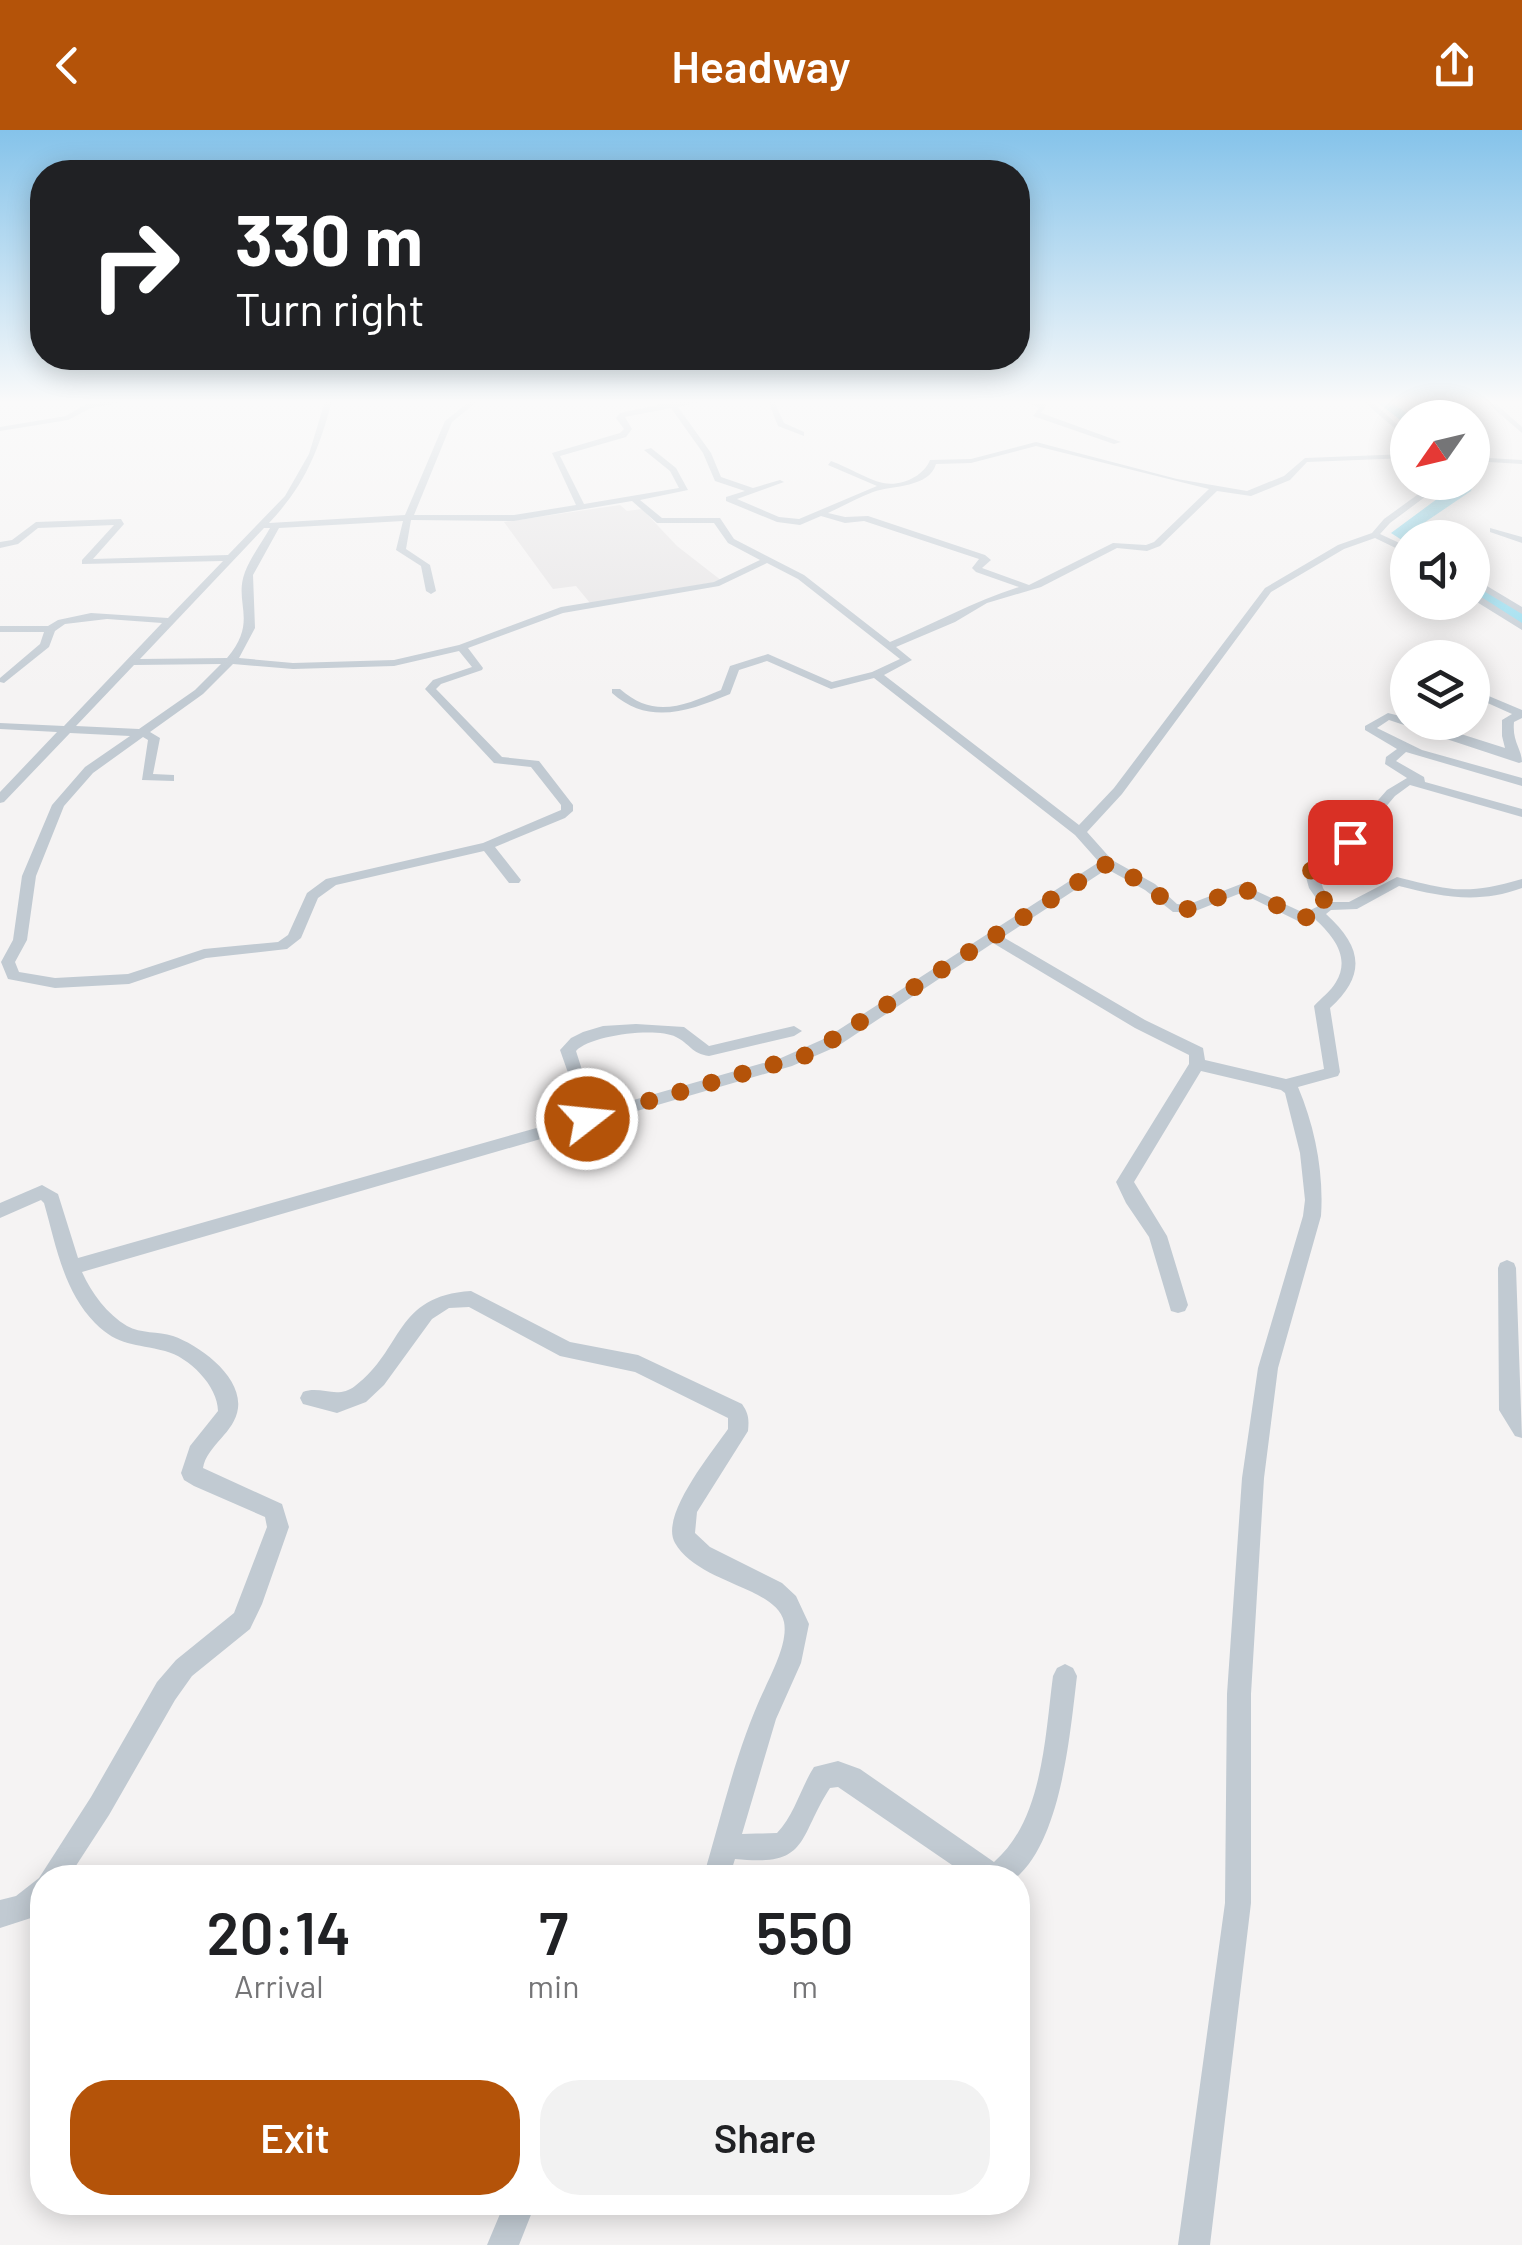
<!DOCTYPE html>
<style>
:root{--surface:#fff;--page:#f2f2f2;--text:#202124;--muted:#757577;--accent:#b45309}
body{margin:0;font-family:Barlow,sans-serif;background:var(--page);color:var(--text);height:100vh;display:flex;flex-direction:column;font-size:38px;white-space:nowrap}
*{box-sizing:border-box;margin:0}
p{font-size:32px;color:var(--muted)}
.icon{flex:none;width:55px;height:55px;fill:none;stroke:currentColor;stroke-width:2;stroke-linecap:round;stroke-linejoin:round}
.map{position:relative;flex:1;overflow:hidden}
.details{position:absolute;left:30px;top:1735px;width:1000px;height:350px;display:flex;flex-direction:column;background:var(--surface);border-radius:40px;box-shadow:0 5px 25px #0003}
.details>*{flex:none}
.hud{position:absolute;left:30px;top:30px;width:1000px;height:210px;border-radius:40px;box-shadow:0 5px 25px #0003;background:#202124;color:#fff;overflow:hidden}
.needle{width:65px;rotate:236deg}
.tools{position:absolute;left:1390px;top:270px;display:grid;gap:20px}
.tools a{display:grid;place-items:center;width:100px;height:100px;border-radius:50%;background:var(--surface);box-shadow:0 5px 25px #0003;font-size:50px}
.pin{position:absolute;display:grid;place-items:center;width:85px;height:85px;color:#fff;margin:-42px;border-radius:20px;box-shadow:0 5px 15px #0006}
.me{position:absolute;width:110px;margin:-55px;rotate:74deg;stroke-linejoin:round;filter:drop-shadow(0 0 8px #0008)}
.turn{display:flex;align-items:center;gap:35px;height:210px;padding:0 40px;font-size:45px}
.turn .icon{width:130px;height:130px;stroke-width:2.5}
.turn b{display:block;font-size:70px;line-height:85px}
.eta{display:flex;justify-content:space-evenly;align-items:center;height:170px;text-align:center}
.eta b{font-size:60px;font-weight:600;line-height:70px}
.primary-button{display:flex;gap:20px;margin-top:auto;padding:20px 40px}
.primary-button a{flex:1;height:115px;border-radius:40px;background:var(--accent);color:#fff;font-size:40px;font-weight:600;line-height:115px;text-align:center}
.primary-button a+a{background:var(--page);color:var(--text)}
header{display:flex;justify-content:space-between;align-items:center;height:130px;padding:0 40px;background:var(--accent);color:#fff;font-size:45px;font-weight:600}
.map>svg:first-child{display:block}
</style>
<header><svg class="icon" aria-label="back" viewBox="0 0 24 24"><path d="M15 5l-7 7 7 7"/></svg>Headway<svg class="icon" aria-label="share" viewBox="0 0 24 24"><path d="M12 15V3M7 8l5-5 5 5M5 13v7h14v-7"/></svg></header>
<div class="map">
<svg width="1522" height="2115" viewBox="0 0 1522 2115">
<rect width="100%" height="100%" fill="#f5f3f3"/>
<path fill="#e6e4e5" d="M620,375L627,381L642,379L677,416L722,451L590,473L576,456L553,459L504,392Z"/>
<g fill="none" stroke-linecap="round" stroke-linejoin="round">
<path fill="#90daee" fill-rule="evenodd" d="M1376,271H1390L1413,288L1404,293Z
M1472,350L1474,352L1471,361L1409,403L1414,408H1408V414L1391,403L1460,352Z
M1472,450L1522,481V494L1472,463Z"/>
<path fill="#c1cad2" fill-rule="evenodd" d="M112,271H129L91,278L68,290L0,301V297L66,286L86,274Z
M325,271H332C318,322 305,355 269,393L405,385L445,291L470,271H478L452,292L414,385H514L576,375L552,323L620,303L624,299L616,288L620,283L672,272L703,271L678,277L711,323L721,347L753,358L780,350L784,352L737,369L779,387L799,389L877,356L828,335L831,331C848,337 866,349 883,353C901,357 924,346 930,330L971,329L1036,312L1177,349L1247,361L1284,346L1305,328L1408,324V328L1307,332L1290,350L1251,366L1217,361L1160,416L1147,421L1117,418L1041,457L987,473L955,492L896,517L912,530L884,545L1079,695L1114,658L1265,458L1338,415L1372,403L1384,389L1435,352H1445L1390,393L1380,404L1408,417V424L1375,408L1344,419L1271,462L1122,664L1087,702L1112,730L1155,754L1177,774L1187,775L1241,754L1304,783L1321,775L1309,758L1304,740L1306,737L1335,719L1387,660L1407,648L1385,634L1386,627L1397,619L1365,600V596L1388,583L1408,588V592H1423L1505,618L1502,606V590L1512,584L1472,566V559L1522,580V588L1514,592C1512,612 1522,619 1522,632L1519,633L1389,590L1377,598L1422,620L1522,648V656L1406,622L1396,631L1424,647L1425,652L1522,679V687L1410,655L1395,666L1345,725L1318,741L1323,758L1332,772H1349L1397,747C1452,761 1466,765 1522,749V758C1479,774 1442,767 1399,756L1357,779L1331,780L1326,784C1362,817 1367,844 1330,878L1340,942L1338,946L1298,957C1315,997 1324,1043 1321,1086L1278,1238L1264,1348L1251,1564V1773L1210,2115H1178L1225,1773L1227,1564L1242,1348L1258,1238L1303,1086L1305,1070L1300,1023L1285,963L1281,960L1201,941L1134,1052L1167,1106L1188,1175L1185,1181L1178,1183L1171,1181L1149,1107L1126,1073L1116,1052L1189,934V925L1135,898L993,813L838,916L792,936L82,1142C92,1164 107,1184 127,1196C141,1204 158,1201 173,1206C199,1215 242,1246 238,1278C235,1303 207,1315 203,1338L282,1374L289,1397L262,1474L250,1499L192,1546L175,1570L109,1685L68,1748H42V1778L34,1787L0,1798V1770L16,1766L39,1748L91,1667L157,1552L176,1530L234,1483L267,1397L265,1387L194,1356L184,1350L181,1343L190,1316L218,1281C218,1256 189,1227 165,1221C135,1213 119,1217 95,1193C63,1160 56,1115 44,1073L41,1070L0,1088V1073L42,1055L58,1064L78,1128L579,986V974L560,920L571,908L583,902L603,896L636,894L684,897L709,916L794,896L802,901L794,906L709,926C692,924 689,913 676,907C656,897 591,905 576,921L595,981L781,928L826,908L1099,732L1075,705L874,548L831,559L767,531L739,540L730,564C689,581 649,596 612,563V559H620C654,589 683,576 721,560L730,536L768,524L832,552L872,542L900,529L798,449L767,433L719,456L563,483L468,518L483,538L482,540L441,554L436,559L502,627L539,631L573,675V681L565,688L495,717L521,750L519,753H509L484,721L336,755L318,768L301,808L287,819L206,828L129,854L55,858L8,849L1,832L13,810L22,746L52,675L85,637L130,606L70,603L4,672L0,673V662L57,602L0,599V593L64,596L162,493L107,489L65,494L55,501L49,517L4,553L0,552V548L40,514L44,502H0V496H48L58,490L91,483L168,488L223,431L82,434V430L114,395L38,398L18,414L0,418V412L12,410L36,392L121,389L124,394L93,429L228,425L285,366L309,324ZM671,278L703,323L715,351L745,361L726,367V371L777,392L800,395L821,386L845,393L864,391L979,429L972,438L976,442L1019,457C974,471 934,494 890,512L804,445L734,409L720,388H662L640,370L688,360L676,338L651,318L644,320L670,341L679,358L584,374L560,326L626,307L632,299L625,287ZM1036,316L1209,359L1154,412L1146,415L1113,413L1029,455L982,438L991,430L985,425L868,386L845,387L828,383C843,376 858,368 873,362C893,355 929,358 936,334L971,333ZM632,371L657,393H714L728,413L760,430L714,452L561,477L459,515L394,530L293,533L239,528L255,498L253,445L279,398L403,391L396,420L421,436L426,461L431,464L436,461L430,435L406,419L411,390L514,391ZM264,398H270C262,412 251,427 245,442C233,473 259,491 227,528L140,529ZM459,521L472,537L433,550L425,559L494,633L531,637L561,675V680L483,713L326,749L307,763L288,805L278,812L204,819L128,844L55,848L19,842L15,832L27,810L36,746L64,676L93,643L143,607L148,610L142,650L174,651V645L153,644L160,608L150,602L203,564L233,534L293,539L394,536ZM221,534L195,560L139,599L76,596L134,535ZM1107,739L1145,760L1173,782H1193L1241,763L1298,791L1315,789C1333,806 1351,827 1336,852C1331,861 1321,868 1314,876L1324,939L1286,949L1205,930L1203,918L1145,890L1003,807Z
M768,271H774L784,293L804,302V306L778,296Z
M1025,271L1047,275L1041,283L1121,312L1114,314L1033,286L1039,278Z
M1363,271H1371L1408,304V310Z
M1485,271H1493L1522,297V303Z
M1472,327L1522,330V334L1472,331Z
M1490,398L1522,407V413L1490,402Z
M1472,447L1522,477V484L1472,454Z
M1472,461L1522,493V500L1472,469Z
M1507,1130L1514,1133L1516,1138L1522,1308L1515,1306L1499,1280L1498,1138L1500,1133Z
M471,1161L570,1212L638,1225L742,1274C749,1284 749,1290 748,1301L697,1382L695,1403L710,1417L782,1453L796,1466L809,1494L801,1533L776,1589L742,1704L777,1703C794,1686 801,1657 814,1637L838,1631L860,1639L994,1732C1043,1690 1045,1606 1053,1546L1057,1538L1065,1534L1073,1538L1077,1546C1070,1603 1062,1708 1016,1748H971L838,1657L830,1658C797,1709 810,1737 735,1729L729,1748H703C722,1684 737,1617 765,1558C773,1540 788,1512 784,1492C781,1477 764,1468 752,1462C727,1450 689,1438 675,1413C659,1386 713,1321 728,1299V1288L635,1242L560,1226L469,1177L449,1178L432,1189L384,1255L366,1272L337,1283L303,1274L300,1268L303,1262C321,1255 337,1270 355,1256C404,1219 394,1166 471,1161Z
M505,2072H536L519,2115H487Z"/>
</g>
<linearGradient id="sky" x2="0" y2="1"><stop stop-color="#85c3ea"/><stop offset="0.48" stop-color="#fafafa"/><stop offset="1" stop-color="#fafafa" stop-opacity="0"/></linearGradient>
<rect width="1522" height="567" fill="url(#sky)"/>
<g fill="none" stroke-linecap="round" stroke-linejoin="round">
<path stroke="#b45309" stroke-width="18" stroke-dasharray="0 32.4" d="M587,989L810,924L1108,733L1150,757L1173,778L1188,779L1242,758L1303,788L1318,784L1328,776L1316,758L1311,740L1350,712"/>
</g>
</svg>
<div class="tools">
<a><svg class="needle" viewBox="-14 -14 28 28"><path d="M0-13l5 13h-10z" fill="#e53935"/><path d="M0 13l5-13h-10z" fill="#757577"/></svg></a>
<a><svg class="icon" aria-label="sound" viewBox="0 0 24 24"><path d="M4 9h4l5-4v14l-5-4H4zM17 9q2 3 0 6"/></svg></a>
<a><svg class="icon" aria-label="layers" viewBox="0 0 24 24"><path d="M12 4l9 5-9 5-9-5zM3 14l9 5 9-5"/></svg></a>
</div>
<div class="pin" style="left:1350px;top:712px;background:#d93025"><svg class="icon" aria-label="arrive" viewBox="0 0 24 24"><path d="M6 21V4h12l-3 4 3 4H6"/></svg></div>
<svg class="me" style="left:587px;top:989px" viewBox="-20 -20 40 40"><circle r="17" fill="#b45309" stroke="#fff" stroke-width="3"/><path d="M0-11L8 9 0 5-8 9z" fill="#fff"/></svg>
<div class="hud">
<div class="turn"><svg class="icon" aria-label="right" viewBox="0 0 24 24"><path d="M7 20v-9h11M14 6l5 5-5 5"/></svg><div><b>330 m</b>Turn right</div></div>
</div>
<section class="details">
<div class="eta">
<div><b>20:14</b><p>Arrival</p></div>
<div><b>7</b><p>min</p></div>
<div><b>550</b><p>m</p></div>
</div>
<div class="primary-button"><a>Exit</a><a>Share</a></div>
</section>
</div>
